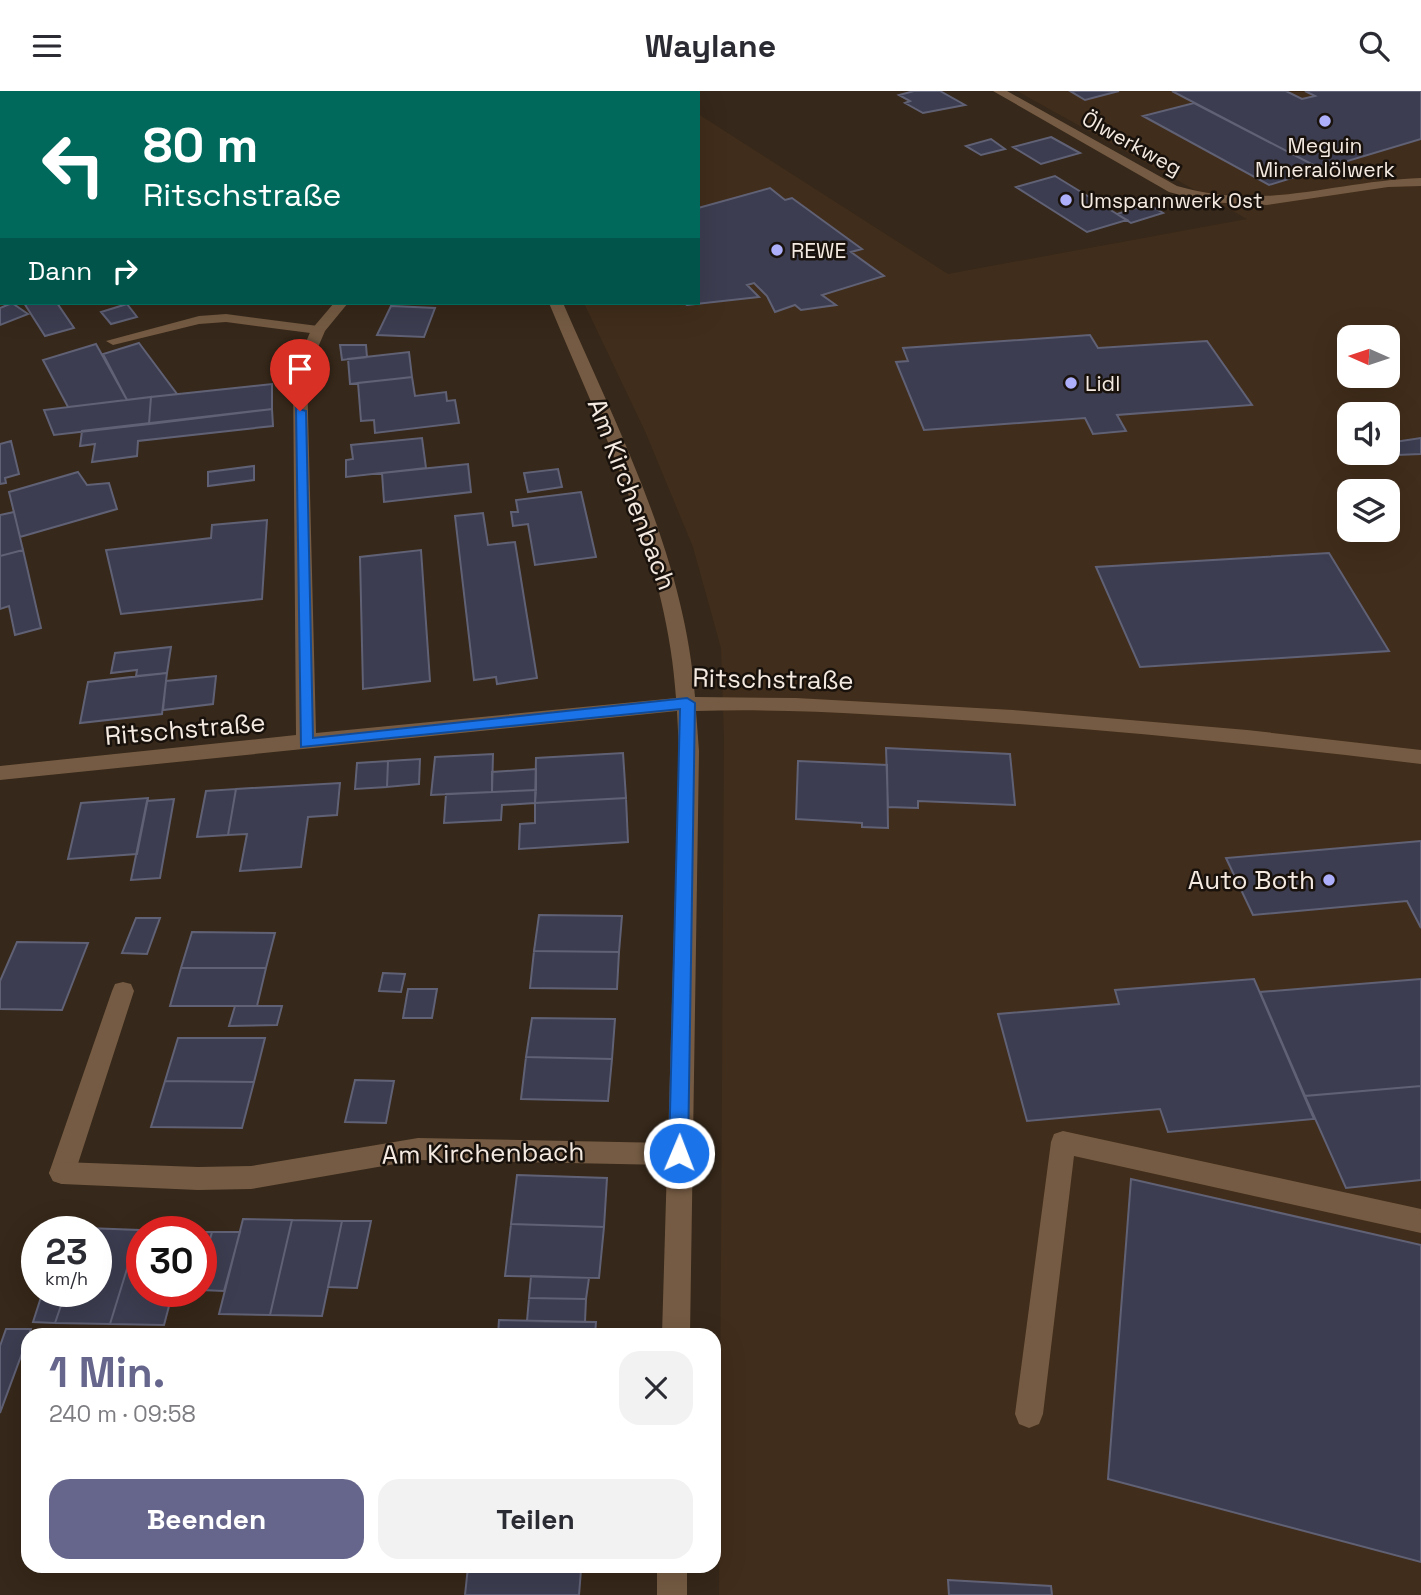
<!DOCTYPE html>
<html lang="de">
<meta charset="utf-8">
<style>
:root{--surface:#fff;--page:#f2f2f3;--text:#2b2b33;--muted:#7c7c81;--accent:#66668d}
body{margin:0;font-family:"Space Grotesk",sans-serif;background:var(--page);color:var(--text);height:100vh;display:flex;flex-direction:column;font-size:26px;white-space:nowrap}
*{box-sizing:border-box;margin:0}
p{font-size:23px;color:var(--muted)}
.icon{flex:none;width:38px;height:38px;fill:none;stroke:currentColor;stroke-width:2;stroke-linecap:round;stroke-linejoin:round}
.map{position:relative;flex:1;overflow:hidden}
.panel{position:absolute;left:21px;top:1237px;width:700px;height:245px;display:flex;flex-direction:column;background:var(--surface);border-radius:21px;box-shadow:0 7px 28px #0002}
.panel>*{flex:none}
.top-card{position:absolute;left:0px;top:0px;width:700px;height:214px;box-shadow:0 7px 28px #0002;background:#00695c;color:#fff;overflow:hidden}
.needle{width:46px;rotate:273deg}
.controls{position:absolute;left:1337px;top:234px;display:grid;gap:14px}
.controls a{display:grid;place-items:center;width:63px;height:63px;border-radius:14px;background:var(--surface);box-shadow:0 7px 28px #0002;font-size:35px}
.speed{position:absolute;left:21px;top:1125px;display:flex;gap:14px;font-size:35px;font-weight:700;text-align:center}
.speed>*{display:grid;place-content:center;width:91px;height:91px;border-radius:50%;background:var(--surface);box-shadow:0 7px 28px #0002;line-height:1}
.speed small{font-size:18px;font-weight:400}
.speed .limit{border:10px solid #d22;background:#fff;color:#111}
.pin{position:absolute;display:grid;place-items:center;width:60px;height:60px;color:#fff;margin:-72px -30px;border-radius:50% 50% 50% 0;rotate:-45deg;box-shadow:0 0 7px #0007}
.pin .icon{rotate:45deg}
.me{position:absolute;width:77px;margin:-38px;rotate:1deg;stroke-linejoin:round;filter:drop-shadow(0 0 5px #0008)}
.turn{display:flex;align-items:center;gap:24px;height:147px;padding:0 28px;font-size:32px}
.turn .icon{width:91px;height:91px;stroke-width:2.5}
.turn b{display:block;font-size:49px;line-height:60px}
.then{display:flex;align-items:center;height:66px;padding:0 28px;background:#0003;gap:14px;font-size:26px}
.round{display:grid;place-items:center;flex:none;width:74px;height:74px;border-radius:21px;background:var(--page)}
.overview{display:flex;align-items:center;justify-content:space-between;height:119px;padding:0 28px}
h1{font-size:42px;font-weight:700;line-height:52px;color:var(--accent)}
.primary-button{display:flex;gap:14px;margin-top:auto;padding:14px 28px}
.primary-button a{flex:1;height:80px;border-radius:21px;background:var(--accent);color:#fff;font-size:28px;font-weight:700;line-height:80px;text-align:center}
.primary-button a+a{background:var(--page);color:var(--text)}
header{display:flex;justify-content:space-between;align-items:center;height:91px;padding:0 28px;background:var(--surface);font-size:32px;font-weight:700}
.map>svg:first-child{display:block}
</style>
<header><svg class="icon" aria-label="menu" viewBox="0 0 24 24"><path d="M4 6h16M4 12h16M4 18h16"/></svg>Waylane<svg class="icon" aria-label="search" viewBox="0 0 24 24"><circle cx="10" cy="10" r="6"/><path d="M15 15l6 6"/></svg></header>
<div class="map">
<svg width="1421" height="1504" viewBox="0 0 1421 1504">
<rect width="100%" height="100%" fill="#36281a"/>
<path fill="#412d1b" fill-rule="evenodd" d="M1017,0H1421V1504H719L724,647L721,557L693,456L645,340L584,212H698V23L948,183L1247,128ZM1349,247H1388V285H1349ZM1349,324H1388V362H1349ZM1349,401H1388V439H1349Z"/>
<path fill="#3c3d50" stroke="#606175" stroke-width="2" d="M578,0H637L639,2H571Z
M914,0H940L965,14L923,22L905,12L910,10L899,4Z
M1070,0H1119L1085,9Z
M1172,0H1286L1302,8L1315,5L1305,0H1421V48L1321,78Z
M1194,12L1321,78L1269,94L1143,25Z
M1051,46L1080,62L1041,73L1013,56Z
M991,48L1005,58L981,64L966,55Z
M1055,85L1117,123L1127,129L1087,141L1016,96Z
M770,97L785,109L792,107L862,158L851,161L884,185L822,204L836,214L801,219L795,214L775,221L767,205L754,192L747,194L759,206L687,214L684,212H698V117Z
M1148,113L1163,122L1131,132L1117,123Z
M12,212L28,223L0,234V217Z
M24,212H57L74,237L45,245Z
M127,213L137,226L111,233L101,221Z
M391,215L435,217L424,246L377,244Z
M1090,244L1098,257L1207,250L1252,314L1117,324L1126,340L1093,343L1085,327L924,339L896,271L908,270L903,257Z
M139,252L177,303L127,309L103,263Z
M96,253L127,309L68,316L43,269Z
M340,254H366L367,266L342,269Z
M409,261L412,286L350,293L348,268Z
M412,286L415,305L446,301L447,310L455,309L459,332L375,342L374,329L361,330L358,292Z
M272,293V318L149,333L151,306Z
M151,306L149,333L54,344L44,319Z
M272,318L273,335L138,350L137,365L92,371L95,353L80,355L82,340Z
M422,347L426,377L346,386V369L353,368L351,354Z
M1421,347V363L1397,364L1388,352Z
M11,350L19,383L5,387L6,392L0,393V353Z
M468,373L471,401L384,411L382,382Z
M254,375V389L208,395V381Z
M558,378L562,396L528,401L524,382Z
M78,381L87,394L109,392L117,418L20,446L9,401Z
M581,401L596,466L535,474L528,433L513,435L511,421H518L516,409Z
M14,421L23,459L0,465V424Z
M483,422L488,454L515,451L537,587L497,593L496,586L474,589L455,425Z
M267,429L262,508L121,523L106,459L211,447L212,434Z
M23,459L41,537L15,544L9,515L0,518V465Z
M421,459L430,590L363,598L360,466Z
M1329,462L1389,560L1140,576L1096,476Z
M171,556L167,582L136,585L137,579L111,582L115,562Z
M167,582L162,623L80,632L88,591Z
M216,585L213,613L163,619L166,590Z
M886,657L1010,663L1015,714L918,710V717L888,716Z
M623,662L626,707L535,712L536,667Z
M493,663L492,701L431,704L435,666Z
M420,668L419,693L387,696L388,670Z
M388,670L387,696L355,698L357,672Z
M798,670L887,674L888,737L862,736V732L796,728Z
M536,678V699L492,701V681Z
M340,692L337,724L308,726L301,776L240,780L247,743L228,744L236,698Z
M236,698L228,744L197,746L206,700Z
M536,699L535,712L502,714L501,729L444,732L446,703Z
M148,707L137,763L68,768L81,712Z
M626,707L628,751L519,758L520,733L535,732V712Z
M174,708L160,787L131,789L147,710Z
M1421,750V837L1407,810L1253,824L1226,767Z
M539,824L622,825L619,861L534,860Z
M136,827H160L147,863L122,862Z
M192,841L275,842L266,877H181Z
M17,851L88,852L62,919L0,918V890Z
M534,860L619,861L617,898L530,897Z
M181,877H266L257,915H170Z
M383,882L405,883L401,901L379,900Z
M1254,888L1314,1028L1168,1041L1160,1018L1027,1030L998,923L1119,913L1115,899Z
M1421,888V995L1305,1005L1260,901Z
M408,898H437L432,927H403Z
M235,915H282L277,934L229,935Z
M532,927L615,928L612,968L526,966Z
M178,947H265L254,991L165,990Z
M526,966L612,968L608,1010L521,1008Z
M355,989L394,990L386,1032L345,1031Z
M165,990L254,991L242,1037L151,1036Z
M1421,995V1089L1346,1097L1305,1005Z
M517,1084L607,1087L604,1136L511,1133Z
M1131,1088L1421,1154V1471L1108,1388Z
M243,1128L292,1129L270,1224L219,1223Z
M292,1129L342,1130L322,1225L270,1224Z
M342,1130H371L357,1197L328,1196Z
M511,1133L604,1136L599,1187L505,1185Z
M87,1137L139,1139L110,1233L55,1232L66,1200H96V1141H86Z
M139,1139L191,1140L142,1141V1200H173L164,1234L110,1233Z
M190,1141H212L201,1182V1141Z
M212,1141H240L224,1200L201,1199V1182Z
M531,1185L589,1187L586,1208L529,1207Z
M43,1200H66L55,1232L33,1231Z
M529,1207L586,1208L585,1231L527,1230Z
M499,1229L596,1231L595,1244H498Z
M6,1238H31L0,1322V1255Z
M468,1475H581V1479Z
M468,1476L581,1479L579,1504H465Z
M948,1489L1051,1495L1052,1504H949Z"/>
<g fill="none" stroke-linecap="round" stroke-linejoin="round">
<path fill="#755b43" fill-rule="evenodd" d="M638,0H650L651,2H640Z
M226,223L318,235L325,239L318,243L226,231L199,233L113,254L106,250L199,225Z
M123,891L131,893L134,900L75,1082L71,1090L62,1093L53,1090L49,1082L112,900L115,893Z
M1063,1040L1421,1118V1142L1074,1065L1043,1323L1039,1333L1029,1337L1019,1333L1015,1323L1051,1051L1054,1043Z"/>
<path fill="#755b43" fill-rule="evenodd" d="M440,0H456L439,2Z
M993,0H1007L1177,95C1266,121 1333,90 1421,87V95L1388,96L1267,114L1206,111L1169,101Z
M0,133H2V141H0Z
M334,212H348L325,240L307,282L316,642L676,607C667,467 602,340 549,212H563C618,338 685,467 695,606L796,607L1013,619L1247,639L1421,659V673C1273,655 1125,640 977,630C884,624 790,617 696,620L699,660L690,1244H662L667,1074L418,1069L251,1098L198,1099L62,1093L53,1090L49,1082L53,1074L62,1071L198,1076L251,1075L418,1047L668,1052L679,660L677,620L0,689V675L296,644L293,282L311,239Z
M657,1475H687V1504H657Z"/>
</g>
<path fill="#1a73e8" stroke="#114b97" stroke-width="2" d="M296,317L306,320L313,647L687,607L695,612L688,1062L685,1068L679,1071L672,1068L669,1062L680,618L301,656Z"/>
<g fill="#adaffb" stroke="#19120c" stroke-width="2.5">
<circle cx="1325" cy="30" r="7"/>
<circle cx="1066" cy="109" r="7"/>
<circle cx="777" cy="159" r="7"/>
<circle cx="1071" cy="292" r="7"/>
<circle cx="1329" cy="789" r="7"/>
</g>
<g text-anchor="middle" dominant-baseline="central" stroke-width="5" stroke-linejoin="round" paint-order="stroke">
<g font-size="21" fill="#f4eae1" stroke="#19120c">
<text transform="translate(1132 52) rotate(29)">Ölwerkweg</text>
</g>
<g font-size="21" fill="#f4eae1" stroke="#19120c" text-anchor="start">
<text x="1325" y="54" text-anchor="middle">Meguin<tspan x="1325" dy="24">Mineralölwerk</tspan></text>
<text x="1080" y="109">Umspannwerk Ost</text>
<text x="791" y="159">REWE</text>
<text x="1085" y="292">Lidl</text>
</g>
<g font-size="26" fill="#f4eae1" stroke="#19120c">
<text transform="translate(632 403) rotate(69)">Am Kirchenbach</text>
<text transform="translate(773 588) rotate(1)">Ritschstraße</text>
<text transform="translate(185 638) rotate(-5)">Ritschstraße</text>
<text transform="translate(483 1062) rotate(-1)">Am Kirchenbach</text>
</g>
<g font-size="26" fill="#f4eae1" stroke="#19120c" text-anchor="end">
<text x="1315" y="789">Auto Both</text>
</g>
</g>
</svg>
<div class="controls">
<a><svg class="needle" viewBox="-14 -14 28 28"><path d="M0-13l5 13h-10z" fill="#e53935"/><path d="M0 13l5-13h-10z" fill="#7c7c81"/></svg></a>
<a><svg class="icon" aria-label="sound" viewBox="0 0 24 24"><path d="M4 9h4l5-4v14l-5-4H4zM17 9q2 3 0 6"/></svg></a>
<a><svg class="icon" aria-label="layers" viewBox="0 0 24 24"><path d="M12 4l9 5-9 5-9-5zM3 14l9 5 9-5"/></svg></a>
</div>
<div class="speed"><div>23<small>km/h</small></div><div class="limit">30</div></div>
<div class="pin" style="left:300px;top:320px;background:#d93025"><svg class="icon" aria-label="arrive" viewBox="0 0 24 24"><path d="M6 21V4h12l-3 4 3 4H6"/></svg></div>
<svg class="me" style="left:679px;top:1062px" viewBox="-20 -20 40 40"><circle r="17" fill="#1a73e8" stroke="#fff" stroke-width="3"/><path d="M0-11L8 9 0 5-8 9z" fill="#fff"/></svg>
<div class="top-card">
<div class="turn"><svg class="icon" aria-label="left" viewBox="0 0 24 24"><path d="M17 20v-9H6M10 6l-5 5 5 5"/></svg><div><b>80 m</b>Ritschstraße</div></div>
<div class="then">Dann<svg class="icon" aria-label="right" viewBox="0 0 24 24"><path d="M7 20v-9h11M14 6l5 5-5 5"/></svg></div>
</div>
<section class="panel">
<div class="overview"><div><h1>1 Min.</h1><p>240 m · 09:58</p></div><a class="round"><svg class="icon" aria-label="close" viewBox="0 0 24 24"><path d="M6 6l12 12M18 6L6 18"/></svg></a></div>
<div class="primary-button"><a>Beenden</a><a>Teilen</a></div>
</section>
</div>
